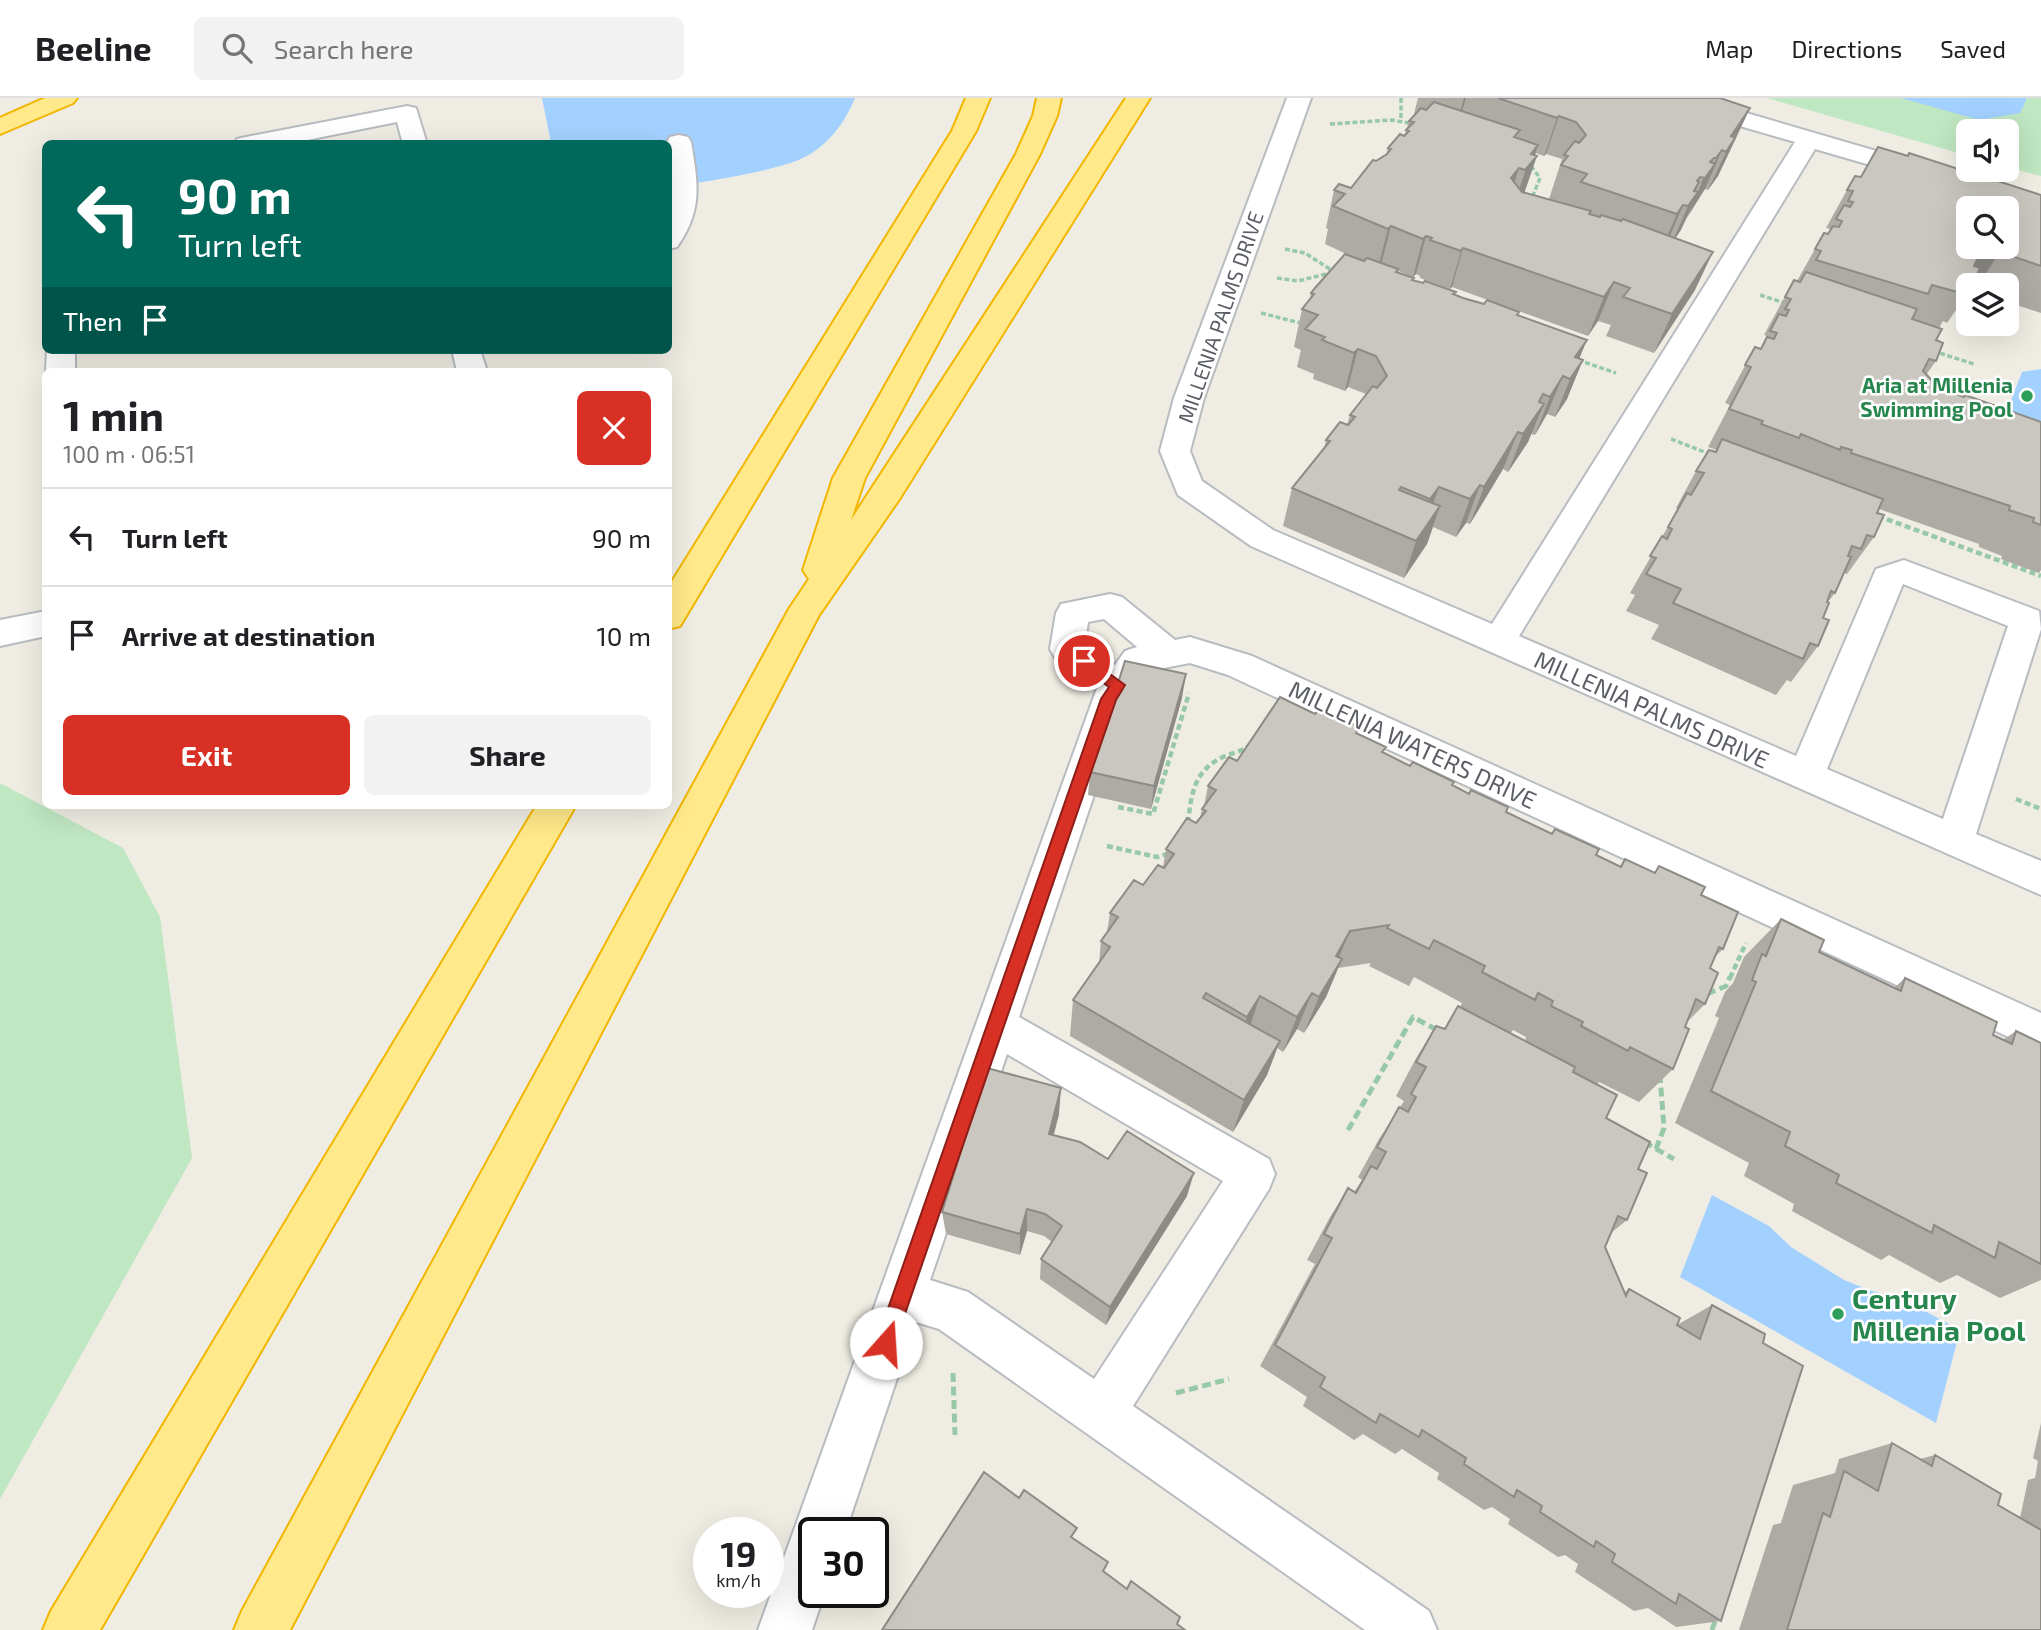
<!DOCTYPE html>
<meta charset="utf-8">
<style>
:root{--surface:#fff;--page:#f2f2f2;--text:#202124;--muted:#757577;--line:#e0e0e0;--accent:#d93025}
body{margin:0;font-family:"Exo 2",sans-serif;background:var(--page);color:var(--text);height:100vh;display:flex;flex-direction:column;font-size:26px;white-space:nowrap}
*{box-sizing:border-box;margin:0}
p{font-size:23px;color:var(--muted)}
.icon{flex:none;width:38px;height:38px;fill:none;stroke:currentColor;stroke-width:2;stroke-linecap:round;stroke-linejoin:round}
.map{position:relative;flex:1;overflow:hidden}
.drawer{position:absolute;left:42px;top:270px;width:630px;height:441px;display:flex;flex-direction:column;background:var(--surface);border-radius:10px;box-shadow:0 7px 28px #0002}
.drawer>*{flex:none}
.guide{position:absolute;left:42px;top:42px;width:630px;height:214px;border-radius:10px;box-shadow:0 7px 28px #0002;background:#00695c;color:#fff;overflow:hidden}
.tools{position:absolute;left:1956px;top:21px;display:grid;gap:14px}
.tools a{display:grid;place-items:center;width:63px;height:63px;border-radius:10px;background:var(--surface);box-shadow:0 7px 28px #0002;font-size:35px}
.speed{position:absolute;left:693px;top:1419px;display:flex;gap:14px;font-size:35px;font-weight:700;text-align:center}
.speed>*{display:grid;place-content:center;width:91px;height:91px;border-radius:50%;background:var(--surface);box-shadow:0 7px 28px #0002;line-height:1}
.speed small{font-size:18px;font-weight:400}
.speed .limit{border:4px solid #111;border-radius:10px;background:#fff;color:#111}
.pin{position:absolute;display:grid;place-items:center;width:60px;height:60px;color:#fff;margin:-30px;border:4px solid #fff;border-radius:50%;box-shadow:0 2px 7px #0007}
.me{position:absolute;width:77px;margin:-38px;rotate:19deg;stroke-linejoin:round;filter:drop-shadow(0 0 5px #0008)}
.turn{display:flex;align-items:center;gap:24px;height:147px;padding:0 21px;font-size:32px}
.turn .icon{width:91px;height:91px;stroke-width:2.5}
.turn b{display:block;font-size:49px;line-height:60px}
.then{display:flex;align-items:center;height:66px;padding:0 21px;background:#0003;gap:14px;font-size:26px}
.round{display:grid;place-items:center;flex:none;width:74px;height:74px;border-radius:10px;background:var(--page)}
.head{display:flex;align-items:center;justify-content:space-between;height:119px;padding:0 21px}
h1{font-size:42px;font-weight:700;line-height:52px}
.action{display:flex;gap:14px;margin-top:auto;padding:14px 21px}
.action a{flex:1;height:80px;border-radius:10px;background:var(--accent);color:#fff;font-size:28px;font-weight:700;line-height:80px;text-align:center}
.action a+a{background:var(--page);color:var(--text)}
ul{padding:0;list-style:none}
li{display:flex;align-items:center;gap:21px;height:98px;padding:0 21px;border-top:2px solid var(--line)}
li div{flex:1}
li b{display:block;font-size:26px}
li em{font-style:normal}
header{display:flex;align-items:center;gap:42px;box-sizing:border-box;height:98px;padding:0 35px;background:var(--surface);border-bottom:2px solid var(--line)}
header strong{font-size:33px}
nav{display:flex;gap:38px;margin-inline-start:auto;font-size:24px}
.search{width:490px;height:63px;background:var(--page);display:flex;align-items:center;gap:18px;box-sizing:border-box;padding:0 24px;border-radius:10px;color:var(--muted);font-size:26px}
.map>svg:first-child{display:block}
</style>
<header>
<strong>Beeline</strong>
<div class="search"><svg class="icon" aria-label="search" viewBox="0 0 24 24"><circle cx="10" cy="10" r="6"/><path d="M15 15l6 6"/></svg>Search here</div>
<nav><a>Map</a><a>Directions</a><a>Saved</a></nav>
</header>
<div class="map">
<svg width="2041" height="1532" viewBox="0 0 2041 1532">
<rect width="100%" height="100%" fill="#efede3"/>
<path fill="#bfe7c1" d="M1767,0H2041V78L2007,69V33H1969V58Z
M0,685L123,750L160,819L192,1060L0,1401Z"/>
<path fill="#a3d1ff" d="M542,0H855C846,22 832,42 812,55C786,73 703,83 669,90L668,46L551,45Z
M1901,0H2027L2020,15L1979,22Z
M2041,271V336L2003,323L2022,274Z
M1712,1097L1769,1128L1791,1149L1844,1182L1872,1193L1901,1200L1960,1232L1936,1325L1680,1179Z"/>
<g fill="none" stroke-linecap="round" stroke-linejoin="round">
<defs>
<path id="minor" d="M1287,0H1311L1204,300L1190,353L1202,383L1273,432L1492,526L1795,44L1661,5L1657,0H1695L1931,69L1935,74L1931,79L1922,82L1815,51L1519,538L1796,658L1876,471L1904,462L2039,513L2041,531L1976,736L2041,763V797L1251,448L1178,397L1160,353L1174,300ZM1903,486L2008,528L1943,721L1827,671Z
M407,8L416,10L427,46H403L397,24L287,46H234L237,41L246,39Z
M679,37L688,39L691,44C698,86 703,112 677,149L668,151C668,121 677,68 667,44L670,39Z
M47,252H75V273H46Z
M452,252H480L487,273H457Z
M1110,496L1122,499L1175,542L1190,539L1252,558L2041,915V954L1228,577L1190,565L1148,573L1125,605L1019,919L1269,1061L1275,1076L1269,1091L1133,1308L1429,1513L1437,1532H1365L939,1231L916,1224L845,1435H814V1494H825L812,1532H758L1097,590L1055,560L1050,551L1056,515L1061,506ZM1104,521L1137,549L1125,553L1115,567L1085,546L1088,524ZM1007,956L1223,1083L1094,1281L968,1194L930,1182Z
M46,513V538L0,548V522Z"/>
<path id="highway" d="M45,0H77L73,5L0,36V20Z
M966,0H990L976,33L680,528L668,531V490L952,33Z
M1037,0H1061L1057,18L1040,56L865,380L851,422L1126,0H1150L900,400L819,517L290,1532H234L242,1513L789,511L809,481L803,472L833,380L1016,56L1033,18Z
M537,707H576L100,1532H43L51,1513Z"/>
</defs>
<use href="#minor" stroke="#b8bbc0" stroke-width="4"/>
<use href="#highway" stroke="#f2b600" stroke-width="4"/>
<path stroke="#97c9a9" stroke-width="3.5" stroke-dasharray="5 2.5" stroke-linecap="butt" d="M1401,0V23
M1330,26L1392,22L1414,26
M1531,68L1540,80L1532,100
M1285,151L1305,155L1336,175
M1277,180L1298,183L1334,174
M1760,197L1785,205
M1261,215L1304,226
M1933,253L1974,266
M1578,262L1616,275
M1671,341L1712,357"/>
<path stroke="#97c9a9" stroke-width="4.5" stroke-dasharray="6 3.5" stroke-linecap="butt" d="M1878,418L2041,478
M2016,701L2041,711
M1118,709L1153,716L1189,595
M1188,725C1191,697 1194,672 1223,659C1232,655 1241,654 1249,648
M1107,748L1157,759L1170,755
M1730,880L1746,845"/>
<path stroke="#97c9a9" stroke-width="5" stroke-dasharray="9 4.5" stroke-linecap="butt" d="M1707,896L1726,888L1730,879
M1348,1032L1413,919L1439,933
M1644,1044L1674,1061
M1656,1051L1664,1030L1660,978
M953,1275L955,1337
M1176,1295L1229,1281
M1712,1532L1716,1520"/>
<use href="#minor" fill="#fff" fill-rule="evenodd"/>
<use href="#highway" fill="#ffe98a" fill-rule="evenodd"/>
</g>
<path fill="#aeaba5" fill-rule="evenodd" d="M1418,0H1720L1750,10L1718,78L1708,92L1705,91L1701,96L1675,140L1695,192L1654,255L1606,238L1611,227L1598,223L1588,238L1452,189L1450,191L1420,180V178L1416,176L1413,179L1398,173L1397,175L1413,182L1455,197L1484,206L1519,214L1518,217L1580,261L1567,301L1555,319L1547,316L1535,337L1531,336L1528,344L1508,374L1503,371L1470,426L1466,425L1456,439L1433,429L1427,446L1404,480L1283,428L1292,390L1324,350L1326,342L1347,327L1350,317L1366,296L1348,289L1345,293L1313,281L1314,276L1297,269L1301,252L1294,249L1302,211L1310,201L1311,195L1357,161L1325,146L1328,131L1326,130L1334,92L1351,90L1376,63L1386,56L1388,50L1405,36L1409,23L1415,17L1414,16ZM1536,55L1544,58L1546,56L1562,61L1549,101L1524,94Z
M1973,78L2041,97V215L2007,204V187H1969V193L1947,225L1943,223L1939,230L1936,242V263L1926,277L1939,290L2041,324V472L2039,475L2001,461L2002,458L1979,449V446L1879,411L1877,415L1874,439L1847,476L1844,475L1835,495L1828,504L1823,520L1818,548L1791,584L1787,582L1776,597L1651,541L1659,527L1626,513L1635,497L1630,495L1678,411L1676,410L1696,373L1717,352L1708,349L1730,307L1725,305L1755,249L1760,251L1767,238L1764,237L1794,182L1797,183L1815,151L1828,136L1830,131L1826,130L1847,92L1861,79Z
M1182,600L1151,711L1088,697L1090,674Z
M1315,616L1358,636L1384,655L1620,768L1625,761L1654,775L1659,768L1701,797L1723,851L1715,859L1710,870L1705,906L1687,924L1673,971L1639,1004L1599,984L1597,987L1606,1020L1638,1071L1627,1122L1611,1135L1605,1149L1625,1194L1629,1191L1677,1227L1712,1207L1721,1523L1676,1529L1648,1510L1634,1513L1575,1474L1578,1466L1565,1457L1558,1459L1508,1426L1510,1421L1492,1409L1484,1412L1437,1381L1439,1375L1402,1351L1395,1356L1363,1336L1354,1342L1303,1308L1307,1299L1260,1268L1315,1166L1307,1162L1330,1119L1348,1090L1354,1094L1362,1082L1358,1079L1379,1041L1404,1003L1396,998L1415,962L1436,928L1444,931L1458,908L1460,909L1462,905L1414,879L1409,888L1369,868L1371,865L1338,870L1326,899L1304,935L1297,931L1283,954L1277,950L1267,977L1233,1034L1070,938L1073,902L1099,865L1101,843L1107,834L1110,815L1143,787L1163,769L1166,751L1196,725L1200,720L1202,711L1204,708L1208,688L1237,663ZM1513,932L1526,939L1525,943L1511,935Z
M1781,821L1819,854L1894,890L1905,880L1993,937L2003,942L2016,933L2041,945V1182L2000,1200L1957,1177L1940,1185L1889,1157L1881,1162L1792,1113L1794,1106L1744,1078L1749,1065L1675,1025L1719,920L1715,918L1725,894L1733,885L1744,859Z
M1059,1016L1054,1037L1187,1098L1106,1227L1040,1181L1041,1161L1052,1144L1044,1138L1027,1133L1020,1157L946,1136L942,1114Z
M2041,1325V1532H1739L1773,1427L1781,1425L1793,1387L1835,1375L1839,1361L1892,1345L1920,1361L1935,1357L1998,1407L2020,1420L2028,1382L2035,1380L2038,1363L2033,1360Z"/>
<path fill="#8d8b86" d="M1464,0H1466L1457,30L1455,32Z
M1750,10L1718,78L1708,92L1726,54L1731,38Z
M1559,18L1546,56L1544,58L1557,20Z
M1538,47L1533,62L1537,58L1524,96L1513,110L1531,56Z
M1722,52L1705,91L1688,118L1710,64L1714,60L1705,80Z
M1519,70L1507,108L1511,80Z
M1700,79L1695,91L1699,84L1690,105L1698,94L1681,132L1671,147L1688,108L1697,83Z
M1683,107L1667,145L1660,154L1677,116Z
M1391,128L1381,167L1378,170L1388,131Z
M1426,138L1416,176L1413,179L1423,141Z
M1463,150L1452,189L1450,191L1461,153Z
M1713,154L1695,192L1654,255L1672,216Z
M2000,154L1978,187H1972L1973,186L1966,184L1979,157Z
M1614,184L1598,223L1588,238L1604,199Z
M1587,242L1572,278L1583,262L1567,301L1555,319L1570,281L1575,259Z
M1358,251L1348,289L1345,293L1354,255Z
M1563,278L1547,316L1535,337L1550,299Z
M1543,296L1534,320L1544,306L1528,344L1508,374L1523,336Z
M1518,334L1503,371L1470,426L1484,389Z
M1480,387L1466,425L1456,439L1470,401Z
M1439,389L1426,426L1418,438L1430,401Z
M1440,408L1427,446L1404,480L1416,443Z
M1186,576L1182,600L1151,711L1154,688Z
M1350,833L1334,871L1336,858Z
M1342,861L1326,899L1304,935L1319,899Z
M1312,895L1297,931L1283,954L1297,919Z
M1260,898L1248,934L1235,954L1247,919Z
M1280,943L1267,977L1233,1034L1244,1002Z
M1061,990L1059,1016L1047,1060L1049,1036Z
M1194,1075L1187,1098L1106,1227L1110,1209Z
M1027,1111V1133L1020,1157V1136Z"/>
<path fill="#cac7c0" stroke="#8d8b86" stroke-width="2" fill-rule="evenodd" d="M1498,0H1720L1750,10L1731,38L1735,40L1726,54L1722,52L1716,60H1714L1710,64L1715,66L1705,80L1700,79L1697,83L1699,84L1694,93L1698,94L1688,108L1683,107L1677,116L1581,84L1587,76L1561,67L1568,58L1564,57L1575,43L1579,45L1586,37L1576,24L1559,18L1557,20Z
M1434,4L1520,32L1514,39L1538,47L1531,56L1537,58L1525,72L1519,70L1511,80L1522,94L1591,113L1589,116L1600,119L1601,117L1621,123L1623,121L1713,154L1672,216L1623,199L1630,190L1614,184L1604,199L1463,150L1461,153L1430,142L1432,140L1426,138L1423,141L1391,128L1388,131L1333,108L1345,96L1334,92L1339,86L1351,90L1373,62L1376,63L1387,56L1391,51L1388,50L1400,36L1404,38L1409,33L1406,32L1414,24L1409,23L1421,10L1426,12Z
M1878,49L1908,58L1909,55L1974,76L1973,78L1981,80L1982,78L2041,97V168L2000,154L1979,157L1974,168L1980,170L1973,186L1966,184L1961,195L1932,187L1928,196L1816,162L1821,153L1815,151L1824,135L1828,136L1833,128L1839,129L1842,123L1836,121L1844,107L1850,109L1853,104L1848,103L1853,93L1847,92L1855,78L1861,79ZM1969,110H2007V149H1969Z
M1345,156L1364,163L1367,160L1398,171L1396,174L1414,180L1412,182L1423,185L1425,183L1456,194L1453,196L1463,200L1484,206L1487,202L1519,214L1517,217L1587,242L1575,259L1583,262L1570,281L1563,278L1550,299L1543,296L1539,304L1544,306L1523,336L1518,334L1484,389L1480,387L1470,401L1439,389L1430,401L1401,389L1399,392L1440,408L1416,443L1292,390L1330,343L1326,342L1340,324L1348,327L1355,319L1350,317L1373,288L1377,290L1387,278L1376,258L1358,251L1354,255L1322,242L1325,239L1305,231L1318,217L1302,211L1314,196L1311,195L1315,190Z
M1806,174L1917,211L1912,221L1942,231L1936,242L1943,245L1936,263L1929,261L1923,273L1939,290L1964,299L1965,297L2041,324V427L2033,424L2034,420L2009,412L2010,408L1851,355L1852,352L1841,349L1840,352L1801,336L1799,340L1761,326L1763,323L1729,311L1751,269L1745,267L1755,249L1761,251L1767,239L1774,241L1777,235L1770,233L1779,216L1786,218L1789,212L1785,211L1791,201L1785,199L1794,182L1800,184Z
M1722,341L1883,401L1877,415L1884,417L1874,439L1867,437L1861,451L1852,448L1848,458L1851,459L1835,495L1831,493L1827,504L1829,505L1823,520L1829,522L1818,548L1810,545L1803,561L1673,505L1681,491L1646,476L1656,460L1650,458L1662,438L1667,441L1672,431L1668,429L1687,395L1691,397L1704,375L1696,373L1709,352L1716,354Z
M1125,563L1186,576L1154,688L1090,674Z
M1280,599L1315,616L1320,610L1360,629L1356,635L1386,649L1382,654L1410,668L1413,664L1454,684L1452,687L1469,696L1471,692L1508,709L1506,714L1552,736L1555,731L1599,751L1596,757L1621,769L1625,761L1655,775L1659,768L1705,789L1701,797L1738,814L1723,851L1719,849L1710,870L1718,875L1705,906L1696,901L1685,929L1689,931L1673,971L1630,949L1628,953L1581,928L1583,924L1551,908L1553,903L1538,895L1535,902L1482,874L1485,868L1434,842L1429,851L1387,830L1389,827L1350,833L1336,858L1342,861L1319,899L1312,895L1297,919L1260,898L1247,919L1206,895L1203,900L1280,943L1244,1002L1073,902L1110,849L1101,843L1118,819L1110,815L1134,782L1143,787L1158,767L1164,770L1174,756L1166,751L1187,720L1196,725L1206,713L1202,711L1216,692L1208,688L1229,659L1237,663Z
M1781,821L1824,842L1819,854L1901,893L1905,880L1997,924L1993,937L2012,946L2016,933L2041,945V1166L1999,1144L1995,1160L1934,1127L1932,1135L1836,1085L1839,1077L1785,1048L1790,1034L1711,993L1756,884L1752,882L1762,856L1766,858Z
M1458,908L1575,969L1573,974L1617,997L1606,1020L1650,1044L1638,1071L1647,1075L1627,1122L1618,1118L1605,1149L1626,1198L1629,1191L1680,1220L1677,1227L1700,1241L1712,1207L1765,1236L1763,1245L1803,1268L1721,1523L1679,1496L1676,1506L1612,1464L1615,1456L1596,1443L1594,1449L1540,1414L1542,1408L1517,1392L1514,1399L1464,1366L1466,1360L1422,1332L1419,1339L1380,1316L1376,1325L1320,1289L1325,1279L1275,1247L1332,1140L1324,1136L1348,1090L1356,1095L1371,1068L1377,1071L1386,1054L1377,1049L1399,1009L1408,1014L1416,999L1411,996L1426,969L1416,964L1436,928L1445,931Z
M987,970L1061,990L1049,1036L1080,1044L1108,1061L1127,1033L1194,1075L1110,1209L1041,1161L1062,1128L1045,1116L1027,1111L1020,1136L942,1114Z
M1892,1345L1932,1368L1935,1357L2001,1396L1998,1407L2041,1432V1532H1787L1823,1415L1830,1419L1844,1373L1878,1393Z
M984,1374L1019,1400L1024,1392L1077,1430L1071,1439L1108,1464L1103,1473L1127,1491L1131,1483L1180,1519L1177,1526L1185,1532H882Z"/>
<path fill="#d93025" stroke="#8d1f18" stroke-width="2" d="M1084,557L1125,587L1116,602L895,1245L892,1252L886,1254L879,1252L876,1245L1101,601L1109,589L1079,567V559Z"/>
<g fill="#2e9e5b" stroke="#fff" stroke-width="2.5">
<circle cx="2027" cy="298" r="7"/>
<circle cx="1838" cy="1216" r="7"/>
</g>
<g text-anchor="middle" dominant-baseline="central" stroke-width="5" stroke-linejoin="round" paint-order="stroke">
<g font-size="21" fill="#5b5f65" stroke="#fff">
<text transform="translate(1220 219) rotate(-71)">MILLENIA PALMS DRIVE</text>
</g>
<g font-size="21" font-weight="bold" fill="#27864d" stroke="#fff" text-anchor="end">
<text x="2013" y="286">Aria at Millenia<tspan x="2013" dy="24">Swimming Pool</tspan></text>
</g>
<g font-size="24" fill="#5b5f65" stroke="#fff">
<text transform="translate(1652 611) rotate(24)">MILLENIA PALMS DRIVE</text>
<text transform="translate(1413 646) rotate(25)">MILLENIA WATERS DRIVE</text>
</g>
<g font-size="28" font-weight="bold" fill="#27864d" stroke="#fff" text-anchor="start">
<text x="1852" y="1200">Century<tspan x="1852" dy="32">Millenia Pool</tspan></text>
</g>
</g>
</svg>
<div class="tools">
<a><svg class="icon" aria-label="sound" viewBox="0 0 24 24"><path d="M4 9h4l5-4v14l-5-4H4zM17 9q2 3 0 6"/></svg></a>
<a><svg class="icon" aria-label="search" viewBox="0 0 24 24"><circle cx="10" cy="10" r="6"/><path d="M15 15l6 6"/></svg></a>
<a><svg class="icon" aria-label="layers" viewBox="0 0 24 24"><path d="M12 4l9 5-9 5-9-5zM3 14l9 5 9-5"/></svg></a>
</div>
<div class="speed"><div>19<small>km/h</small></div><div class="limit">30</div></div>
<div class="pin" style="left:1084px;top:563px;background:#d93025"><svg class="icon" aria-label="arrive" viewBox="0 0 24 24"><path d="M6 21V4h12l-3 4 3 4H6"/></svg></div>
<svg class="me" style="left:886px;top:1245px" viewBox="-20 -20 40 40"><circle r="19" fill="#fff"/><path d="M0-13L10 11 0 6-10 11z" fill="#d93025"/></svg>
<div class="guide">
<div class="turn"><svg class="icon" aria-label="left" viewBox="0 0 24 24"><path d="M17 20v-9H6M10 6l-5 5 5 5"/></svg><div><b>90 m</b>Turn left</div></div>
<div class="then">Then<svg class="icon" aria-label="arrive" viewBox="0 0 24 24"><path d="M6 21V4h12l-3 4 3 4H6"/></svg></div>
</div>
<section class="drawer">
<div class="head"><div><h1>1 min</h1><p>100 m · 06:51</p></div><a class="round" style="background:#d93025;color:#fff"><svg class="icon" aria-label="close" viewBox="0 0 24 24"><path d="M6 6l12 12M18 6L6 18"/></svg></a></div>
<ul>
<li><svg class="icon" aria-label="left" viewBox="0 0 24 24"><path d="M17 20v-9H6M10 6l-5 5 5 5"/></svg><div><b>Turn left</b></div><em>90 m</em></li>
<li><svg class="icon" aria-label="arrive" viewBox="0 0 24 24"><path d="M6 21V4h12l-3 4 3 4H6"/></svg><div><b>Arrive at destination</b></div><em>10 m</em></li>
</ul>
<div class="action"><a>Exit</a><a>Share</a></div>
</section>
</div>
